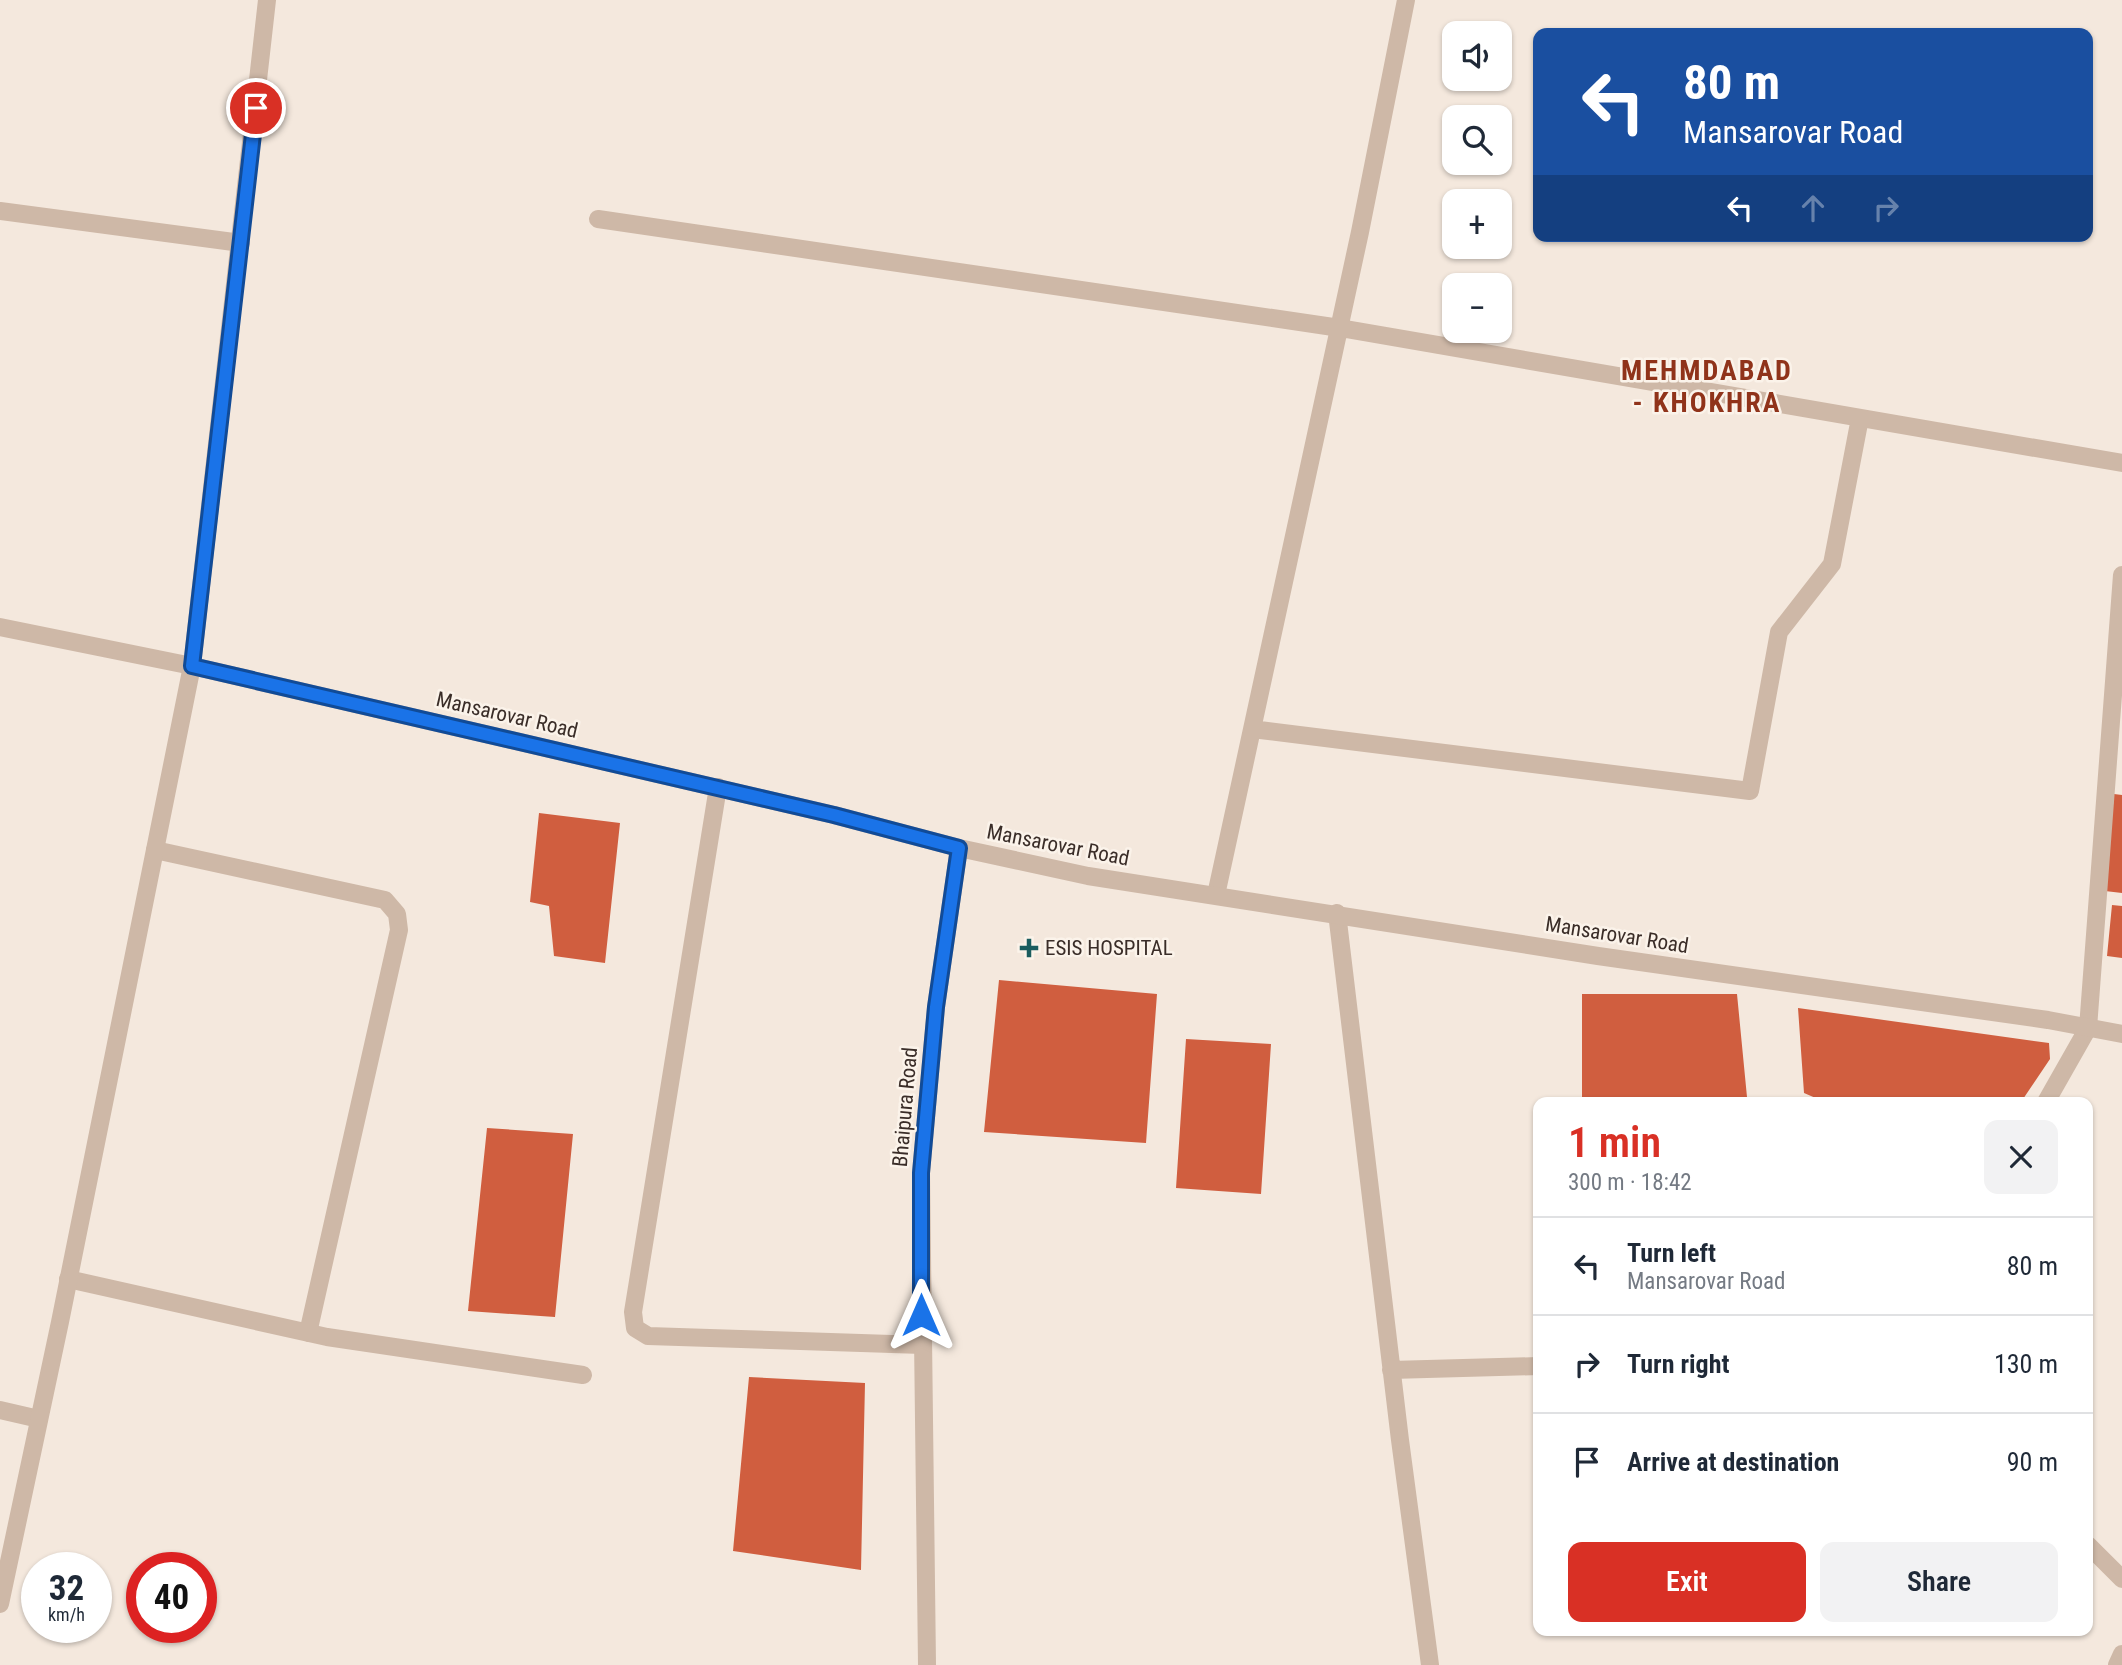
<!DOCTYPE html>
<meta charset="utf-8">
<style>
:root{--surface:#fff;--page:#f2f2f3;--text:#1f2937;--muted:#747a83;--line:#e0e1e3;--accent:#d93025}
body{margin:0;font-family:"Roboto Condensed",sans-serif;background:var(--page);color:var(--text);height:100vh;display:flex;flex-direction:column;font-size:26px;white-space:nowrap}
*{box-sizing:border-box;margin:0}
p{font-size:23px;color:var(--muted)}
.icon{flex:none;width:38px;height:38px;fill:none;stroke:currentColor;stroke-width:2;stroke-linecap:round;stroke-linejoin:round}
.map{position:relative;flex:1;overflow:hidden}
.details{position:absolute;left:1533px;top:1097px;width:560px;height:539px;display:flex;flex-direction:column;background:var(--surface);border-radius:14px;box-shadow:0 2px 5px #0004}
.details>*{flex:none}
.banner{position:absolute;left:1533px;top:28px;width:560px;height:214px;border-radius:14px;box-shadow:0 2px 5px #0004;background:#1a4fa0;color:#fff;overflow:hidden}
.tools{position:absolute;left:1442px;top:21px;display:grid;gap:14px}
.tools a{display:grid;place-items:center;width:70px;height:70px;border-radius:14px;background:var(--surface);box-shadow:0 2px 5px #0004;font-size:35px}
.speed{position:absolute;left:21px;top:1552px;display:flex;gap:14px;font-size:35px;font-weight:700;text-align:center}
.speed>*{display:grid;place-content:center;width:91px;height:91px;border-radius:50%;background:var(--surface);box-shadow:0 2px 5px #0004;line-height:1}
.speed small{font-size:18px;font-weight:400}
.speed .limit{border:10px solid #d22;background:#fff;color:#111}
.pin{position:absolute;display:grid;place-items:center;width:60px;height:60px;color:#fff;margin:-30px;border:4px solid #fff;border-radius:50%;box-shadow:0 2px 7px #0007}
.me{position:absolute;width:77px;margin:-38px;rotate:0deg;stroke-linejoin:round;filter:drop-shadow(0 0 5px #0008)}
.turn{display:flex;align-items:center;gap:24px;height:147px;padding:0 35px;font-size:32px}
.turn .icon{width:91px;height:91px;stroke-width:2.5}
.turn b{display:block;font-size:49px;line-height:60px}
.lanes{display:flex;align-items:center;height:66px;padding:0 35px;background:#0003;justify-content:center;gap:35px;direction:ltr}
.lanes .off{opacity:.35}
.round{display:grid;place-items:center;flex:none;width:74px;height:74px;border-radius:14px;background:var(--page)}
.head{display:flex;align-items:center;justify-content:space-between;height:119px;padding:0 35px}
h1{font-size:42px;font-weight:600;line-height:52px;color:var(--accent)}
.primary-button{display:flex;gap:14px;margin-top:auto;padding:14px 35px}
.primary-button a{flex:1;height:80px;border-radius:14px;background:var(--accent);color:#fff;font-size:28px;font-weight:600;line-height:80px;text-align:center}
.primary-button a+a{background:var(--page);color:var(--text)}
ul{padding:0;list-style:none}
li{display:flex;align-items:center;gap:21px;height:98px;padding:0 35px;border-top:2px solid var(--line)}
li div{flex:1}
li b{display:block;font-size:26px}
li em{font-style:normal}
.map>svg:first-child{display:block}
</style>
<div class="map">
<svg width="2122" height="1665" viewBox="0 0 2122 1665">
<rect width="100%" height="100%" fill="#f4e8dd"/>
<path fill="#d05e3f" d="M2114,794L2122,795V893L2105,891Z
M539,813L620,823L605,963L554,956L549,906L530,902Z
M2112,905L2122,906V958L2107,956Z
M999,980L1157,994L1146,1143L984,1132Z
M1582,994H1737L1747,1097L1732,1102H1582Z
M1798,1008L2049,1043L2050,1059L2021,1102H1825L1804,1093Z
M1186,1039L1271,1044L1261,1194L1176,1188Z
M487,1128L573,1134L555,1317L468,1311Z
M749,1377L865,1383L861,1570L733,1551Z"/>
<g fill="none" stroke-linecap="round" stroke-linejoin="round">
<path stroke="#ceb8a7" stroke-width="18" d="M718,787L633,1312L635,1328L648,1336L922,1345"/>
<path stroke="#ceb8a7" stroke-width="18" d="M0,211L241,243
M598,219L1340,328L2122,463
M1252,729L1750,791L1779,632L1832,564L1860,418
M155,850L385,900L397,914L399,930L308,1333
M1216,895L1360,232L1406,0
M1337,913L1400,1440L1430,1665
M2046,1102L2088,1028L2122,575
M68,1279L327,1337L583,1375
M1391,1370L1538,1366
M0,1410L39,1419
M2088,1545L2122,1579
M2117,1665L2122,1654"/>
<path stroke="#ceb8a7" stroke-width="18" d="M0,627L192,666L834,815L959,848L1088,876L1598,956L2048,1020L2122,1034
M0,1604L60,1322L192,666L267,0
M927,1665L921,1173L936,1007L959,848"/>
</g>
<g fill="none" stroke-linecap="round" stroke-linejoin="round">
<defs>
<path id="route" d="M256,108L192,666L834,815L959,848L936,1007L921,1173V1315"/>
</defs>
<use href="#route" stroke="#114b97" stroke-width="18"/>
<use href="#route" stroke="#1a73e8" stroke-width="12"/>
</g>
<path fill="#1a5d5f" stroke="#fbf3ea" stroke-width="2.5" d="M1025.5 937.5h7v7h7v7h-7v7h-7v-7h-7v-7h7z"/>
<g text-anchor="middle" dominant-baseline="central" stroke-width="5" stroke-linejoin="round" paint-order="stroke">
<g font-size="21" fill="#3a2d28" stroke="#fbf3ea">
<text transform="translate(507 715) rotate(13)">Mansarovar Road</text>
<text transform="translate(1058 845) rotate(11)">Mansarovar Road</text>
<text transform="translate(1617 935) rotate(9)">Mansarovar Road</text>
<text transform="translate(905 1107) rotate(-85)">Bhaipura Road</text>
</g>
<g font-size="21" fill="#3a2d28" stroke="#fbf3ea" text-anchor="start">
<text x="1045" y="948">ESIS HOSPITAL</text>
</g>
<g font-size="28" font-weight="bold" letter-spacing="2" fill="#90331a" stroke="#fbf3ea">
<text x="1707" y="370">MEHMDABAD<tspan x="1707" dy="32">- KHOKHRA</tspan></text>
</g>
</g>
</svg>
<div class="tools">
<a><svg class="icon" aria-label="sound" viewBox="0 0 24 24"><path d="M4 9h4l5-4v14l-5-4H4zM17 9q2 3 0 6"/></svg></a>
<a><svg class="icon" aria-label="search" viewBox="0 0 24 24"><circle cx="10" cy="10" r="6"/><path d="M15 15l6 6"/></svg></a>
<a>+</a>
<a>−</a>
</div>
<div class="speed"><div>32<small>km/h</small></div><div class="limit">40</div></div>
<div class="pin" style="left:256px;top:108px;background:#d93025"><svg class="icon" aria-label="arrive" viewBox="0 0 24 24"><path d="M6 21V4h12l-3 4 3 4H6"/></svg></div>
<svg class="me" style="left:921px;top:1315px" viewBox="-20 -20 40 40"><path d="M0-17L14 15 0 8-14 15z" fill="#1a73e8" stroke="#fff" stroke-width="4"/></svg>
<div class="banner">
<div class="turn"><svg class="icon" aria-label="left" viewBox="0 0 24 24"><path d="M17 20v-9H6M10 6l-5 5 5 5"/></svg><div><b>80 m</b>Mansarovar Road</div></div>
<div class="lanes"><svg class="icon" aria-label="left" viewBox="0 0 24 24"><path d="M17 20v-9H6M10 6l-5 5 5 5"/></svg><svg class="icon off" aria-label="ahead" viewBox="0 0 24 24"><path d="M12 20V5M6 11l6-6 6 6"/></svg><svg class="icon off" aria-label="right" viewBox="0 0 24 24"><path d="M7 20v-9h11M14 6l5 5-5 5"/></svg></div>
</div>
<section class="details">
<div class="head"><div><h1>1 min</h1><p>300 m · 18:42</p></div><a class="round"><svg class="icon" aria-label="close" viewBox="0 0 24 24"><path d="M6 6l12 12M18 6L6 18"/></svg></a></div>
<ul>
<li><svg class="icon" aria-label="left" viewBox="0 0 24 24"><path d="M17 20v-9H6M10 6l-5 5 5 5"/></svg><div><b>Turn left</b><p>Mansarovar Road</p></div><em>80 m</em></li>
<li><svg class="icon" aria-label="right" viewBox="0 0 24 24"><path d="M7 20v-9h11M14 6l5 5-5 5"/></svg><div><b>Turn right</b></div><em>130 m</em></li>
<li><svg class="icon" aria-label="arrive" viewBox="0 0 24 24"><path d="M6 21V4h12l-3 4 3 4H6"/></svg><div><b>Arrive at destination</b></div><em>90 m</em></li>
</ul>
<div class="primary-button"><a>Exit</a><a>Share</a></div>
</section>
</div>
